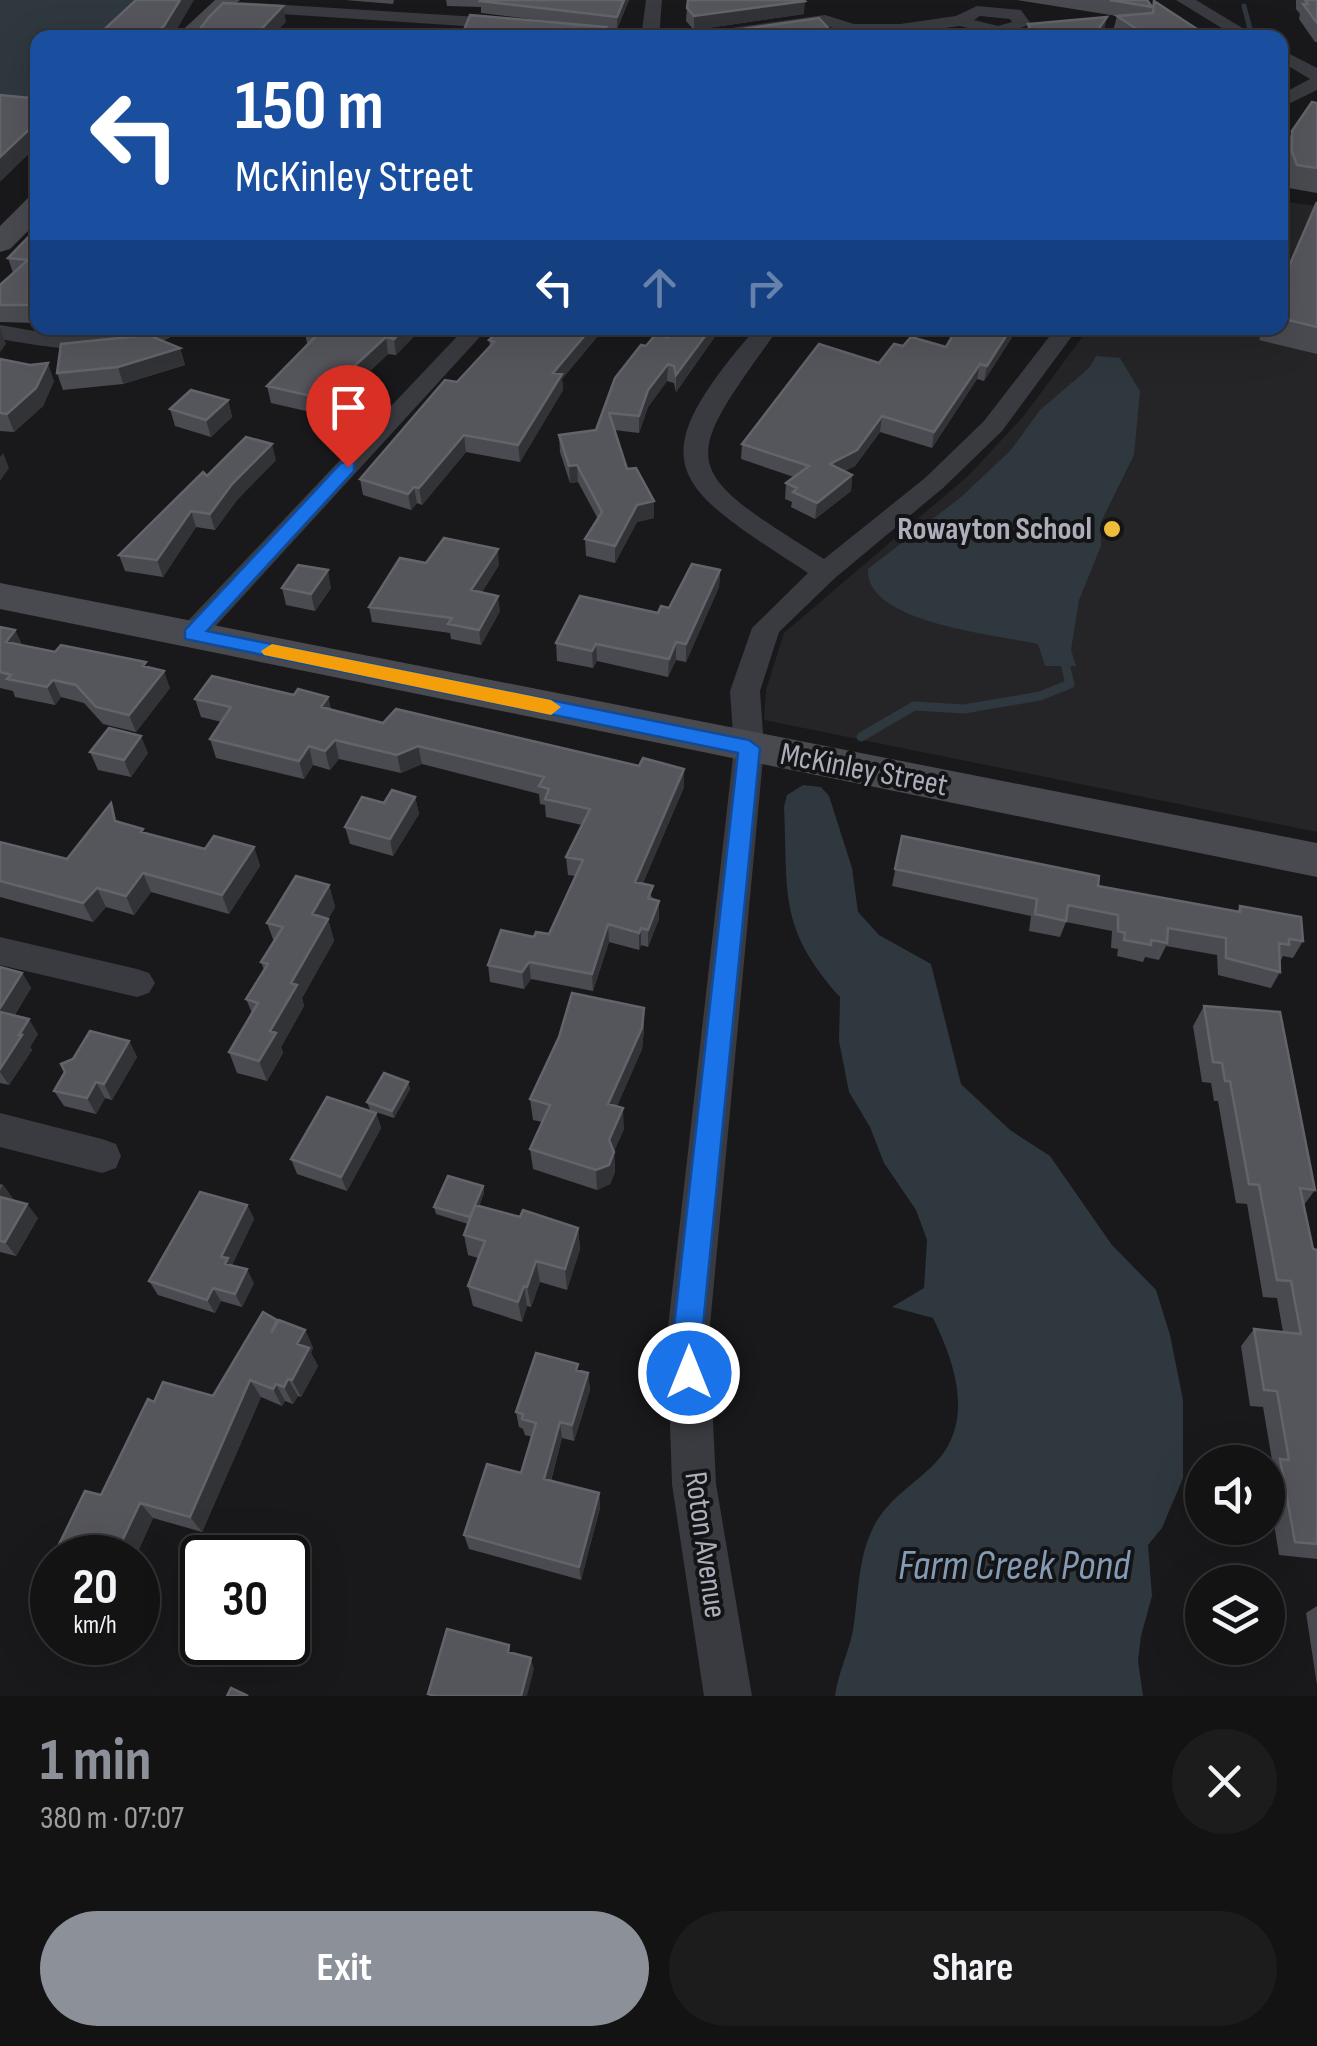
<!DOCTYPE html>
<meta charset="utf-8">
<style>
:root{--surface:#131314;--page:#1c1c1d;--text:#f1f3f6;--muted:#9d9ea0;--line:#323234;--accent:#8c9099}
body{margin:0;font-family:"Sofia Sans Condensed",sans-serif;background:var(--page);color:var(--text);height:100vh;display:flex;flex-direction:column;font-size:38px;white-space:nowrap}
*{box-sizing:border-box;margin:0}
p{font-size:32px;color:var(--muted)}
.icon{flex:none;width:55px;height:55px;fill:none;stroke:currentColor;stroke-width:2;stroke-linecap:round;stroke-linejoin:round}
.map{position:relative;height:1696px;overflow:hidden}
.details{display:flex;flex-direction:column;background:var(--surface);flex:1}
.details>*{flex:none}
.top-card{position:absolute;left:30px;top:30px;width:1258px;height:305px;border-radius:20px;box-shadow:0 10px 40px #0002,0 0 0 2px var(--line);background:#1a4fa0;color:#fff;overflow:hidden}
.controls{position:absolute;left:1185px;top:1445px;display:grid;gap:20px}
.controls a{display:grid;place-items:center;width:100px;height:100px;border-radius:50%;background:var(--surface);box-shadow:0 10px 40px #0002,0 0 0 2px var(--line);font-size:50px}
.speed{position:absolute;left:30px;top:1535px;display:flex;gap:20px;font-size:50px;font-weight:700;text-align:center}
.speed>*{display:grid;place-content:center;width:130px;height:130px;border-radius:50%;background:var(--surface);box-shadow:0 10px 40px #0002,0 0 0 2px var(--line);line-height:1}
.speed small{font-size:25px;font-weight:400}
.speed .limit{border:5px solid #111;border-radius:15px;background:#fff;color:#111}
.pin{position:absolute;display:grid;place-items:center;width:85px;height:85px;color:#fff;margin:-102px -42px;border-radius:50% 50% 50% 0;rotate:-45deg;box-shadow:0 0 10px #0007}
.pin .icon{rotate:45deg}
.me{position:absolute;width:110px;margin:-55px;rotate:0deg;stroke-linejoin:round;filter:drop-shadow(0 0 8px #0008)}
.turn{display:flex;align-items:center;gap:35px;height:210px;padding:0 40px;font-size:45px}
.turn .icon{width:130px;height:130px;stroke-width:2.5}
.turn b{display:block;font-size:70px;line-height:85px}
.lanes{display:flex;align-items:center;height:95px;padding:0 40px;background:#0003;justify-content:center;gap:50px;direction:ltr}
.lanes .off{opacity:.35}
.round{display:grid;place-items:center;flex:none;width:105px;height:105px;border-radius:52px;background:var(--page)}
.overview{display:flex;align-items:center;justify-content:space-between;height:170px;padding:0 40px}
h1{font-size:60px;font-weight:700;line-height:75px;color:var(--accent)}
.action{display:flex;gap:20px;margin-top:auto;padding:20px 40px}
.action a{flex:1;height:115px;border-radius:60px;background:var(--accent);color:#fff;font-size:40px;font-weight:700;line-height:115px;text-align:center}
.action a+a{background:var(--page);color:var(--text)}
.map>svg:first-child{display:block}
</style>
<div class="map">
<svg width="1317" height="1696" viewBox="0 0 1317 1696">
<rect width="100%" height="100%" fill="#19191b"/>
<path fill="#252528" d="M1280,201L1317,206V832L764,720L766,690L784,633L969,475L1023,417L1089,328H1280Z"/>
<path fill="#2f373f" d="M0,0H137L105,37L38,38L37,110L0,105Z
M1096,356L1120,358L1140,391L1134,455L1101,522V546L1079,600L1071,650L1076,666H1045L1038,644C997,635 864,623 868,569L961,497L1011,450L1040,410L1089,368Z
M803,785L821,787L829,796L852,868L858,912L879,935L931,964L961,1084L1010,1130L1050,1156L1112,1245L1156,1290L1170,1335L1183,1400V1478L1162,1528L1148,1545L1152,1596L1141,1636L1138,1661L1143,1696H835C838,1673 849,1652 853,1630C859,1594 857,1559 874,1526C890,1496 916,1484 937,1461C975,1419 954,1361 933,1318L892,1307L924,1288L927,1240L916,1210L884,1163L870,1127L849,1092L839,1041L840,997C778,928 788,894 784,807L787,795Z"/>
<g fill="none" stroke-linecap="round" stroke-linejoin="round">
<path stroke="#2f373f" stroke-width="5" d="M1244,6L1250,29"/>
<path stroke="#2f373f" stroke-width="9" d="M861,737L914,706L964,709L1040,696L1070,684L1063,656"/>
<path fill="#3a3b40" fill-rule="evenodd" d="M646,0H662L659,38H641Z
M1176,0H1196L1259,38H1238Z
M240,2L510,19L519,24L510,29L234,11L232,7Z
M977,6L1021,10L1031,24L999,36L960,26L900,34H852L824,25L736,38H687L695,33L825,15L854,24H900L956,16ZM980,16L1010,19L1012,22L998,26L974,20Z
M564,24L622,38L558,33L555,29Z
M1280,49L1317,68V90L1280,108V95L1310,79L1280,61Z
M0,325C37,331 74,340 112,336C136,334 158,326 182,328C148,365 45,347 0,339Z
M465,328H488L202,641H182L178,634L182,627Z
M756,328H779C679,466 677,467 824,559L925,478L984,421L1056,328H1078L1002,431L943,488L835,578L779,632L760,691L764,748L709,1336L716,1484L752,1696H704L672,1484L667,1336L734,748L730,691L752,628L808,573C673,485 636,466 756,328Z
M0,937L137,969L149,973L155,983L149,993L137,997L0,965Z
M0,1113L102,1139L116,1144L121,1156L116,1168L102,1173L0,1147Z"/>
<path fill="#484a50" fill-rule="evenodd" d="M215,0H240L201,38H174Z
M38,196V221L10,249L0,252V226L28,198Z
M0,583L1317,843V877L0,609Z"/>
</g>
<path fill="#4a4b50" d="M345,0H394L393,4Z
M446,0H629L617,29L606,28V38H465L464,30L572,24L481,13V7L447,6Z
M1017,0H1147L1152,7L1150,13L1154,1L1204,38H1124L1113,31L1117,16Z
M1296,0H1317V42H1315L1299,19L1300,14L1296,9Z
M687,8L804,14L694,30L686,21Z
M1028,24L1104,32L1100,38H1025Z
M1317,103V193L1289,188L1284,175L1285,154L1292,131Z
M1317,202V354L1259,340L1264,328H1280V287Z
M38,227V320L35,323L0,322V285L13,273L8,258Z
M304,328H422L396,355L388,354L323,415L271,403L267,386L309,343H307Z
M660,328H714V338L676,392L674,383L667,381L648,407L639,433L614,430L627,469L654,518L637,522L615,563L586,556L585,539L598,519L578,482L570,483L560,452L559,435L596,430L646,346L662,336Z
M957,328H1018L984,381L977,379L932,448L880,432L855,466L845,471L852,475L851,491L815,519L791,507L792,502L785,499L786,483L794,477L741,459L742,444L879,363L903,346L946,347Z
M597,337L562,379L563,390L520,462L466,452L422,505L417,503L411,510L363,495L360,479L490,347L489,340Z
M180,348L185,365L123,384L63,390L57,373Z
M0,359L54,381L43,406L14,432L0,431Z
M228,400L232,417L211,437L175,426L170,409Z
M276,460L237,500L215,530L196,527L163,577L125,571L119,555L207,476Z
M426,563L499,565L482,592L500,611L481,645L451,639L450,633L372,622L369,607Z
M720,570L719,587L686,662L676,660L668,677L597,661L593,668L557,661L556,643L669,608Z
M282,588H331L315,611L286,605Z
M0,627L15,630L22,645L148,667L170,688L136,732L103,724L84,703L61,697L55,705L15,697L13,691L0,688Z
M294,695L328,697L331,709L383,723L684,787L643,883L654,900L659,919L648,947L641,945L639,950L609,942L593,991L531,979L524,989L490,982L488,965L534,937L549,934L575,876L568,875L566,857L582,825L546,817L545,805L540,804L539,794L422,764L401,773L339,759L330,770L313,765L304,779L216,758L210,739L222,722L201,717L195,699Z
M90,752L148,753L131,777L98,770Z
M415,797L419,814L393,856L350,844L345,827L384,803Z
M119,822L145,833L205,849L254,847L260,866L229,914L151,892L134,915L106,907L93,922L0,897V842L67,859Z
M902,836L1098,886L1237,912L1240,906L1303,941L1293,958L1283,956L1280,962V972L1271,988L1218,975L1217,955L1166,946L1159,960L1145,957L1143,962L1117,956L1118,949L1111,948L1112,931L1066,922L1060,937L1029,931L1031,916L892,886Z
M329,885L335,907L328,919L334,941L302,998L304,1006L281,1047L283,1053L267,1081L237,1073L229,1052L252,1013L246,999L264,970L261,962L274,942L267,923Z
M0,967L22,973L31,988L14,1016L38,1034L30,1047L32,1050L9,1085L0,1083Z
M1204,1006L1315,1190L1304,1205L1313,1249L1317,1250V1559L1279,1555L1268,1486V1471L1273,1466L1263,1407L1250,1406L1241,1346L1254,1329L1283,1332L1277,1298L1263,1297L1247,1204L1236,1203L1218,1101H1214L1211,1083L1202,1082L1193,1026Z
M644,1029L642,1049L617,1106L624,1129L614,1151L615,1172L610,1184L597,1190L533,1169L530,1149L542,1122L533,1120L530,1099Z
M129,1041L137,1057L112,1100L105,1098L96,1114L64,1106L54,1091Z
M408,1082L410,1089L394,1118L370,1110L367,1102Z
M376,1113L381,1128L347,1191L297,1174L291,1159Z
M0,1184L3,1185L14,1200L38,1218L16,1256L0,1252Z
M483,1186L484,1193L479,1206L520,1217L578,1228L580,1249L567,1290L540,1282L531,1307L527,1306L522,1322L473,1306L468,1286L478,1258L468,1255L464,1235L468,1224L436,1214L434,1207Z
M247,1205L254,1219L232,1265L254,1283L242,1307L221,1301L215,1313L158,1295L149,1281Z
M263,1312L278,1321L279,1320L305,1330L313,1348L311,1353L318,1366L301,1397L298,1396L293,1404L285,1401L282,1406L261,1397L202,1532L153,1518L135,1558H52V1565L50,1563L85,1491L101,1495L148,1399L154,1402L163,1382L213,1396Z
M579,1371L588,1373L590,1390L574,1441L562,1438L551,1481L599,1493L600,1508L581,1580L469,1549L464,1535L521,1473L532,1437L525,1435L523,1429L519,1427L516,1412Z
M1317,1606V1685L1306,1613Z"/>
<path fill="#323336" d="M180,0H194L172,38H151Z
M624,0H629L617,29V17Z
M805,1L804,14L694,30V16Z
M283,6L286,22L271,38H253Z
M1107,17L1104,32L1100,38H1092Z
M606,27V38H596Z
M829,29L828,38H768Z
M1179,32L1177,38L1149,37Z
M38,121V145L0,182V157Z
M38,297V320L35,323L28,305Z
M0,327L6,344L0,352Z
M404,328H422L396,355L394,339Z
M591,328H597V337L562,379L563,390L520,462L518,445L553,373Z
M711,328H714V338L676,392V375Z
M1011,328H1018L984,381L987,366Z
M386,337L388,354L323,415L320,398Z
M180,348L185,365L123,384L118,367Z
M48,363L54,381L43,406L14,432L7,414Z
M668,364L667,381L648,407L639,433V416L648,390Z
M980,364L977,379L932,448L934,432Z
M228,400L232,417L211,437L206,420Z
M882,416L880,432L855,466L828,480L830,464Z
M464,435L466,452L422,505L419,488Z
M272,444L276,460L237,500L215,530L210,514L232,484Z
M3,453L9,468L0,481V457Z
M577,465L578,482L570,483L569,466Z
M852,475L851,491L815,519L817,503Z
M414,487L417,503L411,510L408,494Z
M654,501V518L637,522L615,563V546L637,505Z
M191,511L196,527L163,577L157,560Z
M498,549L499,565L473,606L471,590Z
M328,570L331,588L315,611L311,594Z
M720,570L719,587L686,662V644Z
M498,596L500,611L481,645L479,630Z
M15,630L23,648L6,642Z
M676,642V660L668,677L669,659Z
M596,644L597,661L593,668L592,651Z
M164,671L170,688L136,732L129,715Z
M53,680L61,697L55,705L47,687Z
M328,697L332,715L321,707Z
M141,736L148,753L131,777L124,760Z
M335,740L339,759L330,770L325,751Z
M309,746L313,765L304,779L299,761Z
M418,746L422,764L401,773L397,755Z
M684,769V787L636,899L635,882Z
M415,797L419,814L393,856L390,839Z
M254,847L260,866L229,914L222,895Z
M143,873L151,892L134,915L126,896Z
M329,885L335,907L328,919L334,941L302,998L304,1006L281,1047L283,1053L267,1081L259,1061L270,1031L291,983L312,914Z
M97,888L106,907L93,922L83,903Z
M659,901V919L648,947V930Z
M608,924L609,942L593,991L592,974Z
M641,928V945L639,950V933Z
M529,962L531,979L524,989L522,972Z
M22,973L31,988L7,1026L0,1015V1008Z
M644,1008V1029L642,1049L609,1124L608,1104Z
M29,1019L38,1034L30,1047L32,1050L9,1085L0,1072V1069Z
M129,1041L137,1057L112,1100L104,1084Z
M96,1082L105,1098L96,1114L87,1098Z
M408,1082L410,1089L394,1118L392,1111Z
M623,1108L624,1129L610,1160L609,1140Z
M376,1113L381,1128L347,1191L341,1177Z
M614,1152L615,1172L610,1184L597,1190L596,1170Z
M3,1185L14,1200L0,1201V1190Z
M483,1186L484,1193L471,1224L470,1217Z
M27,1204L38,1218L16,1256L5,1242Z
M247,1205L254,1219L232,1265L233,1277L221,1257Z
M578,1228L580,1249L567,1290L565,1269Z
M536,1261L540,1282L531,1307L527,1287Z
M247,1269L254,1283L242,1307L235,1294Z
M524,1286L527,1306L522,1322L518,1302Z
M213,1288L221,1301L215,1313L207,1300Z
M305,1330L313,1348L311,1353L318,1366L301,1397L292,1380L297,1344Z
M588,1373L590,1390L574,1441L572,1425Z
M288,1379L298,1396L293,1404L284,1387Z
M250,1380L261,1397L202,1532L190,1517Z
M276,1384L285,1401L282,1406L273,1389Z
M560,1422L562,1438L547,1494L544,1479Z
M599,1493L600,1508L581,1580L579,1567Z
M140,1503L153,1518L135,1558H114Z
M531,1658L534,1669L527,1696H521Z"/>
<path fill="#55565c" stroke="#62646a" stroke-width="2.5" d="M136,0H180L164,26L151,38H95Z
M481,0H624L617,17L480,1Z
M688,0H804L805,1L694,16L687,8Z
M1110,0H1147L1152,7Z
M1305,0H1317V23L1303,4H1308Z
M1154,1L1203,33L1204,38H1180L1179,32L1149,37L1117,16L1153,13Z
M223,3L283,6L253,38H193L209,17Z
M470,15L606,27L596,38H523L464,30Z
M1107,17L1092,38H1035L1028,24Z
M819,18L829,29L768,38L684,37L708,33L705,30H737Z
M956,30L962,38H928L924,32Z
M38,90V121L0,157V95L30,98Z
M1312,102L1317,103V168L1297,165L1292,152V131Z
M1317,202V327L1280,318V287Z
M38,227V297L28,305H0V285L28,260L8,258Z
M310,328H404L394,339L386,337L320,398L267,386L322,330Z
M501,328H591L553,373L562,374L518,445L464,435L419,488L414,487L408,494L360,479L445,380L457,382L494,342L489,340Z
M664,328H711L676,375L674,366L668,364L648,390L639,416L609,413L627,469L636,468L654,501L637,505L615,546L585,539L602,512L577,465L569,466L559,435L596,430L615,378L641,345L646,346L656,334L667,337Z
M957,328H1011L987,366L980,364L934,432L882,416L857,450L830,464L852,475L817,503L793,492L797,488L786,483L809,466L742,444L819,344L879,363L894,344L903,346L911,337L946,347Z
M148,335L180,348L118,367L57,373L61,344Z
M0,359L30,365L48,363L36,388L7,414L0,413Z
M191,390L228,400L206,420L170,409Z
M246,437L272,444L232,484L210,514L191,511L157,560L119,555L203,472L207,476Z
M444,538L498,549L471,590L498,596L479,630L448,624L452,618L369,607L400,558L426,563Z
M692,564L720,570L686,644L676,642L669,659L596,644L592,651L556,643L580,596L658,613L661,606L669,608Z
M298,565L328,570L311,594L282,588Z
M0,627L15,630L6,642L55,652L61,645L146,662L143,666L164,671L129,715L96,707L76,685L53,680L47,687L7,679L11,675L0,672Z
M212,676L294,695L298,689L328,697L321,707L383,723L396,709L639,766L643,758L684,769L635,882L653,886L648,898L659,901L648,930L641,928L639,933L608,924L592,974L529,962L522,972L488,965L501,930L534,937L536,932L549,934L583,860L566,857L590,809L545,799L549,789L539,786L544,777L418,746L397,755L335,740L325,751L309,746L299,761L210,739L231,707L195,699Z
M109,728L141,736L124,760L90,752Z
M392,790L415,797L390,839L345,827L362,797L384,803Z
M111,803L115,821L143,829L141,832L205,849L214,836L254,847L222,895L143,873L126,896L97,888L83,903L0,881V842L67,859Z
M902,836L1099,876L1098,886L1240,912V906L1301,917L1303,941L1289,939V945L1279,943L1280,972L1226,958V938L1168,928L1167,943L1151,940V945L1124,940L1125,933L1118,931V915L1068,905L1066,921L1035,914L1037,899L895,869Z
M296,876L329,885L312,914L328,919L291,983L297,985L270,1031L276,1033L259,1061L229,1052L258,1003L246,999L268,964L261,962L283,927L267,923Z
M0,967L22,973L0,1008Z
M572,993L644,1008L642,1028L608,1104L623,1108L609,1140L614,1152L609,1165L596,1170L530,1149L550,1105L530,1099L559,1037Z
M1204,1006L1280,1012L1315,1190L1300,1188L1313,1249L1317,1250V1544L1295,1542L1280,1459L1289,1460L1277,1391L1264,1390L1254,1329L1301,1334L1291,1281L1277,1280L1259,1185L1249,1184L1230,1081H1225L1222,1063L1213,1062Z
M0,1012L29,1019L19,1035H22L0,1069Z
M90,1031L129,1041L104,1084L96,1082L87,1098L54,1091L65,1072L61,1064L73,1059Z
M384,1073L408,1082L392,1111L367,1102Z
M327,1097L376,1113L341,1177L291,1159Z
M448,1176L483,1186L470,1217L434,1207Z
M200,1192L247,1205L221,1257L228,1258L225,1264L247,1269L235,1294L213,1288L207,1300L149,1281Z
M0,1197L27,1204L5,1242L0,1241Z
M475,1205L520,1217L523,1210L578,1228L565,1269L536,1261L527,1287L524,1286L518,1302L468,1286L485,1241L464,1235Z
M263,1312L277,1320L271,1333L279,1320L305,1330L297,1344L309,1348L292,1380L288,1379L284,1387L276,1384L273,1389L250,1380L190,1517L140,1503L114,1558H52V1564L50,1563L85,1491L101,1495L148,1399L154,1402L163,1382L213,1396Z
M536,1353L578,1364L576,1370L588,1373L572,1425L560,1422L544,1479L599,1493L579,1567L464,1535L487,1464L521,1473L536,1423L522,1419L523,1414L516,1412Z
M447,1629L509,1645L508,1652L531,1658L521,1696H435L428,1694Z
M231,1688L248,1696H227Z"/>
<path fill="#1a73e8" stroke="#114b97" stroke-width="2.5" d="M348,462L354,463V471L207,631L749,740L760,748L702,1336L704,1373L700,1383L689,1388L679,1383L674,1373L673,1336L738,753L185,639V630L341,463Z"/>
<path fill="#f59e0b" d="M272,644L551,700L561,707L551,715L264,655L261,651Z"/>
<circle fill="#f0bc3c" stroke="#141416" stroke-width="4" cx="1112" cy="529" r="10"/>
<g text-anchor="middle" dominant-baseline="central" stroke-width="8" stroke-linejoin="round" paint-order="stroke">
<g font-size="32" font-weight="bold" fill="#acafbb" stroke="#141416" text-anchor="end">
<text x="1092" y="529">Rowayton School</text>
</g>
<g font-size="32" fill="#acafbb" stroke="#141416">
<text transform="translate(864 770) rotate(11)">McKinley Street</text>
<text transform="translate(705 1545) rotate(82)">Roton Avenue</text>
</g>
<g font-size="42" font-style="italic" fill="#839bb5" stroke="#141416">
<text x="1014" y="1566">Farm Creek Pond</text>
</g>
</g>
</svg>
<div class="controls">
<a><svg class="icon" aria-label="sound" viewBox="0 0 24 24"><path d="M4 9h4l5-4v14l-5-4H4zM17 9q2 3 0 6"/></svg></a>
<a><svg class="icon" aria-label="layers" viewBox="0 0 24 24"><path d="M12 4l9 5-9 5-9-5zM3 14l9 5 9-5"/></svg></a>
</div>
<div class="speed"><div>20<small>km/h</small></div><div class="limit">30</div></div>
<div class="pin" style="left:348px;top:467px;background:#d93025"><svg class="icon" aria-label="arrive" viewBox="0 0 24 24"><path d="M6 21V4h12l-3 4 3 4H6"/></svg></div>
<svg class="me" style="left:689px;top:1373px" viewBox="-20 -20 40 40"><circle r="17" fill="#1a73e8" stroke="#fff" stroke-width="3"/><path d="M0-11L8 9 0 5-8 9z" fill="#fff"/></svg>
<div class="top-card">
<div class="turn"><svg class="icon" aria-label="left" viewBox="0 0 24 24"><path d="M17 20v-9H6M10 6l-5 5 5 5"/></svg><div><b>150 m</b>McKinley Street</div></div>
<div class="lanes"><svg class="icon" aria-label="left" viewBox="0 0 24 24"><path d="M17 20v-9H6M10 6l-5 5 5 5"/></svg><svg class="icon off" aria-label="ahead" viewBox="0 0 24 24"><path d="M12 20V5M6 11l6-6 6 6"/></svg><svg class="icon off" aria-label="right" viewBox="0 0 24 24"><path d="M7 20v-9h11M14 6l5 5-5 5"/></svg></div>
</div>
</div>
<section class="details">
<div class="overview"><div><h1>1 min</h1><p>380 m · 07:07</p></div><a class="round"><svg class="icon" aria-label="close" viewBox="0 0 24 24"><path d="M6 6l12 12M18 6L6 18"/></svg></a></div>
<div class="action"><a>Exit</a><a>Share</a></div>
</section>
